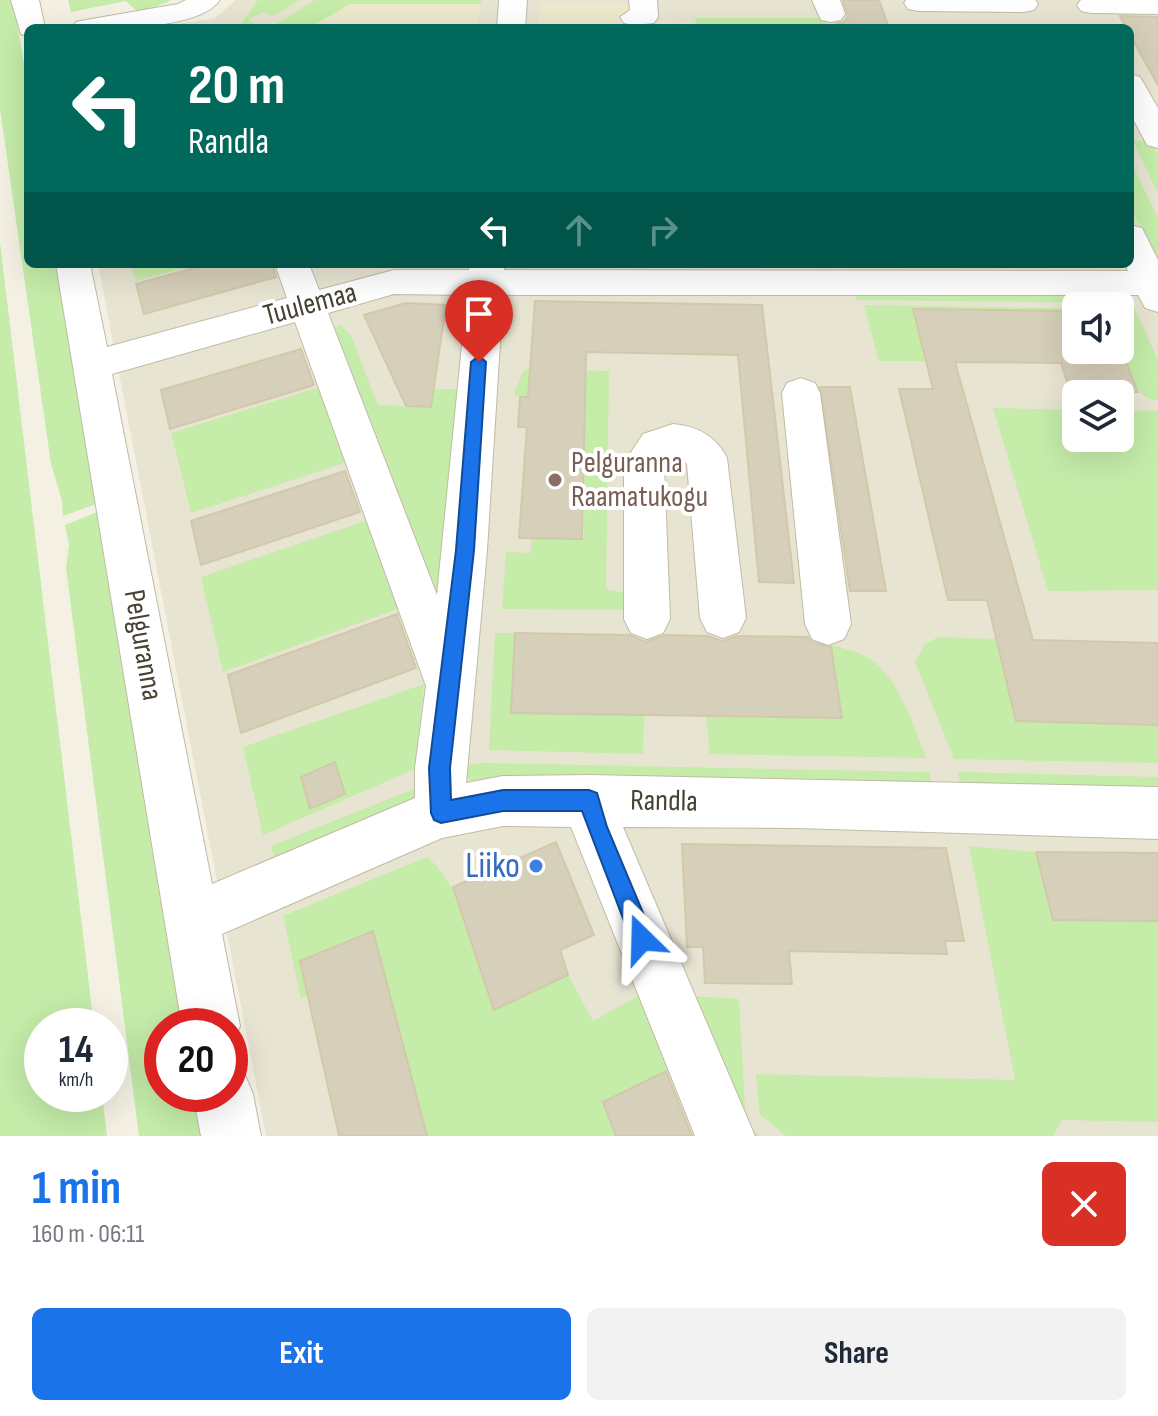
<!DOCTYPE html>
<meta charset="utf-8">
<style>
:root{--surface:#fff;--page:#f2f2f3;--text:#1f2937;--muted:#747a83;--accent:#1a73e8}
body{margin:0;font-family:"Sofia Sans Condensed",sans-serif;background:var(--page);color:var(--text);height:100vh;display:flex;flex-direction:column;font-size:30px;white-space:nowrap}
*{box-sizing:border-box;margin:0}
p{font-size:26px;color:var(--muted)}
.icon{flex:none;width:44px;height:44px;fill:none;stroke:currentColor;stroke-width:2;stroke-linecap:round;stroke-linejoin:round}
.map{position:relative;height:1136px;overflow:hidden}
.drawer{display:flex;flex-direction:column;background:var(--surface);flex:1}
.drawer>*{flex:none}
.banner{position:absolute;left:24px;top:24px;width:1110px;height:244px;border-radius:12px;box-shadow:0 8px 32px #0002;background:#00695c;color:#fff;overflow:hidden}
.fabs{position:absolute;left:1062px;top:292px;display:grid;gap:16px}
.fabs a{display:grid;place-items:center;width:72px;height:72px;border-radius:12px;background:var(--surface);box-shadow:0 8px 32px #0002;font-size:40px}
.speed{position:absolute;left:24px;top:1008px;display:flex;gap:16px;font-size:40px;font-weight:700;text-align:center}
.speed>*{display:grid;place-content:center;width:104px;height:104px;border-radius:50%;background:var(--surface);box-shadow:0 8px 32px #0002;line-height:1}
.speed small{font-size:20px;font-weight:400}
.speed .limit{border:12px solid #d22;background:#fff;color:#111}
.pin{position:absolute;display:grid;place-items:center;width:68px;height:68px;color:#fff;margin:-82px -34px;border-radius:50% 50% 50% 0;rotate:-45deg;box-shadow:0 0 8px #0007}
.pin .icon{rotate:45deg}
.me{position:absolute;width:88px;margin:-44px;rotate:338deg;stroke-linejoin:round;filter:drop-shadow(0 0 6px #0008)}
.turn{display:flex;align-items:center;gap:28px;height:168px;padding:0 32px;font-size:36px}
.turn .icon{width:104px;height:104px;stroke-width:2.5}
.turn b{display:block;font-size:56px;line-height:68px}
.lanes{display:flex;align-items:center;height:76px;padding:0 32px;background:#0003;justify-content:center;gap:40px;direction:ltr}
.lanes .off{opacity:.35}
.round{display:grid;place-items:center;flex:none;width:84px;height:84px;border-radius:12px;background:var(--page)}
.headline{display:flex;align-items:center;justify-content:space-between;height:136px;padding:0 32px}
h1{font-size:48px;font-weight:700;line-height:60px;color:var(--accent)}
.button{display:flex;gap:16px;margin-top:auto;padding:16px 32px}
.button a{flex:1;height:92px;border-radius:12px;background:var(--accent);color:#fff;font-size:32px;font-weight:700;line-height:92px;text-align:center}
.button a+a{background:var(--page);color:var(--text)}
.map>svg:first-child{display:block}
</style>
<div class="map">
<svg width="1158" height="1136" viewBox="0 0 1158 1136">
<rect width="100%" height="100%" fill="#f4f1e4"/>
<path fill="#e8e4d2" fill-rule="evenodd" d="M236,0H1158V1136H266L98,264H1130V28H146L214,19ZM1076,306H1120V350H1076ZM1076,394H1120V438H1076Z"/>
<path fill="#eee9cd" d="M540,3L633,4L634,21L694,22L695,28H538Z
M350,4H480L477,28H309Z"/>
<path fill="#c5eca9" fill-rule="evenodd" d="M0,0H13L28,87V264H58L99,503L63,516L62,501L51,464L0,109Z
M68,0H172L139,13L126,1L71,12Z
M258,0H300L273,16L263,12L248,20L257,26L238,28Z
M315,0H482L480,4H350L309,28H270Z
M696,18H825L827,28H695Z
M1151,140L1158,155V194L1133,141Z
M1130,160L1158,218V261L1130,208Z
M0,242L94,1026H42V1094H102L107,1136H0Z
M130,264H198L136,281Z
M859,293L1125,296L1130,303L855,300Z
M864,305L1076,308V311L926,361H879Z
M1120,309H1135L1158,360V400C1136,401 1124,366 1120,347C1118,336 1120,321 1120,309Z
M341,325L351,336L378,405L431,407L433,389H455L462,394L441,618L333,328Z
M527,369L609,371L606,589L630,594L626,610L502,609L506,552L531,553V538L584,537L585,398L520,397L514,394L523,372Z
M323,386L351,461L191,513L171,433Z
M993,408L1076,410V438H1120V410L1158,411V590L1048,591Z
M100,511L187,1026H162V1094H198L205,1136H139L66,568L69,545L65,525Z
M371,519L403,607L223,672L201,577Z
M495,633H515L511,713L644,715L643,754L489,750Z
M938,637L996,639L1016,721L1158,725V763L954,759L915,662L924,645Z
M831,645C841,648 852,650 861,654C896,668 914,726 926,758L710,754L706,716L842,717Z
M424,684L415,769L263,835L243,747ZM335,762L345,794L310,809L301,777Z
M482,763L929,772L932,787L478,784L468,779L459,767Z
M958,772L1158,777V791L961,786Z
M424,785L415,803L274,859L271,846Z
M969,846L1036,852L1053,920L1158,921V1122L1062,1120L1053,1136H786L760,1115L756,1074L1015,1080Z
M427,857C465,887 479,964 494,1010L568,975L593,1021L645,992L679,1064L604,1102L616,1136H427L373,931L300,961L308,996L301,998L283,916Z
M674,995L739,999L746,1125L760,1136H734Z"/>
<path fill="#d6cfb9" stroke="#d2c8ac" stroke-width="2" d="M843,0H879L889,28H837L836,24L844,22L848,16Z
M1120,16L1158,17V85L1130,35V28H1126Z
M208,264H272L276,277L144,314L136,284Z
M535,301L762,305L794,583L759,582L738,355L586,352L582,539L519,538L527,427H518L520,397H528Z
M406,303L446,305L431,407L406,406L364,315Z
M913,309L1076,311V350H1120V347L1138,392L1070,391L1061,363L955,362L1033,640L1158,643V725L1016,721L987,600H948L899,389H933Z
M301,349L314,385L170,429L161,390Z
M820,387H850L886,591H850Z
M345,471L360,512L201,565L191,521Z
M397,614L416,668L241,733L228,675Z
M515,633L629,635L646,642L665,635L708,636L722,641L737,636L808,637L811,642L831,647L842,718L511,713Z
M335,762L345,794L310,809L301,777Z
M556,842L594,935L560,950L568,975L494,1010L453,887Z
M682,844L946,848L964,941H945L947,954L789,951L792,984L705,983L703,947H687Z
M1036,852L1158,853V921L1053,920Z
M373,931L427,1136H339L300,961Z
M666,1071L692,1136H616L603,1102Z"/>
<g fill="none" stroke-linecap="round" stroke-linejoin="round">
<defs>
<path id="minor" d="M11,0H39L45,28H28V36L21,34Z
M186,0H220C198,31 108,28 72,28L76,22L86,20L178,4Z
M499,0H527L525,28H497Z
M629,0H657L658,17L654,23L634,25L624,23L620,17L630,10Z
M812,0H840L845,14L841,20L831,22L821,20Z
M906,0H1035L1038,4L1034,10L1024,12L918,11L908,9L904,3Z
M1081,0H1158V14L1091,13L1081,11L1077,5Z
M1130,74L1140,77L1158,108V148L1147,145L1130,113Z
M1130,225L1142,228L1158,260V312L1145,308L1138,295H503L487,550L466,783L503,776L589,775L1158,787V839L796,828L623,827L755,1136H695L571,827L503,826L442,838L222,934L240,1026L231,1046L230,1026H182L56,264H90L107,347L287,298L275,264H309L319,290L394,270H469L470,264H504V270L1128,271L1125,264H1130ZM394,294L467,295L437,595L328,313ZM295,322L426,686L415,768V798L212,884L112,374Z
M801,378L815,383L820,393L851,624L844,639L828,645L812,639L805,624L782,393L787,383Z
M673,424C697,426 716,436 727,458L746,618L739,632L723,638L707,632L700,618L687,464L677,456L664,464L670,619L663,633L647,639L631,633L624,619V463L643,434Z
M230,1067L244,1073L253,1094L261,1136H201L193,1094H230Z"/>
</defs>
<use href="#minor" stroke="#c0bba6" stroke-width="2"/>
<use href="#minor" fill="#fff" fill-rule="evenodd"/>
</g>
<path fill="#1a73e8" stroke="#114b97" stroke-width="2" d="M479,356L486,362L474,550L450,768L451,800L503,790H589L597,793L607,827L654,939L650,947L642,951L634,947L582,811H503L441,823L434,820L431,813L429,768L456,550L471,362Z"/>
<circle fill="#8d6e63" stroke="#fff" stroke-width="3" cx="555" cy="480" r="8"/>
<circle fill="#3f7fe0" stroke="#fff" stroke-width="3" cx="536" cy="866" r="8"/>
<g text-anchor="middle" dominant-baseline="central" stroke-width="8" stroke-linejoin="round" paint-order="stroke">
<g font-size="30" fill="#474234" stroke="#fff">
<text transform="translate(310 304) rotate(-15)">Tuulemaa</text>
<text transform="translate(143 645) rotate(80)">Pelguranna</text>
<text transform="translate(664 801) rotate(1)">Randla</text>
</g>
<g font-size="30" fill="#785e54" stroke="#fff" text-anchor="start">
<text x="571" y="463">Pelguranna<tspan x="571" dy="34">Raamatukogu</tspan></text>
</g>
<g font-size="36" fill="#366cbe" stroke="#fff" text-anchor="end">
<text x="520" y="866">Liiko</text>
</g>
</g>
</svg>
<div class="fabs">
<a><svg class="icon" aria-label="sound" viewBox="0 0 24 24"><path d="M4 9h4l5-4v14l-5-4H4zM17 9q2 3 0 6"/></svg></a>
<a><svg class="icon" aria-label="layers" viewBox="0 0 24 24"><path d="M12 4l9 5-9 5-9-5zM3 14l9 5 9-5"/></svg></a>
</div>
<div class="speed"><div>14<small>km/h</small></div><div class="limit">20</div></div>
<div class="pin" style="left:479px;top:362px;background:#d93025"><svg class="icon" aria-label="arrive" viewBox="0 0 24 24"><path d="M6 21V4h12l-3 4 3 4H6"/></svg></div>
<svg class="me" style="left:642px;top:939px" viewBox="-20 -20 40 40"><path d="M0-17L14 15 0 8-14 15z" fill="#1a73e8" stroke="#fff" stroke-width="4"/></svg>
<div class="banner">
<div class="turn"><svg class="icon" aria-label="left" viewBox="0 0 24 24"><path d="M17 20v-9H6M10 6l-5 5 5 5"/></svg><div><b>20 m</b>Randla</div></div>
<div class="lanes"><svg class="icon" aria-label="left" viewBox="0 0 24 24"><path d="M17 20v-9H6M10 6l-5 5 5 5"/></svg><svg class="icon off" aria-label="ahead" viewBox="0 0 24 24"><path d="M12 20V5M6 11l6-6 6 6"/></svg><svg class="icon off" aria-label="right" viewBox="0 0 24 24"><path d="M7 20v-9h11M14 6l5 5-5 5"/></svg></div>
</div>
</div>
<section class="drawer">
<div class="headline"><div><h1>1 min</h1><p>160 m · 06:11</p></div><a class="round" style="background:#d93025;color:#fff"><svg class="icon" aria-label="close" viewBox="0 0 24 24"><path d="M6 6l12 12M18 6L6 18"/></svg></a></div>
<div class="button"><a>Exit</a><a>Share</a></div>
</section>
